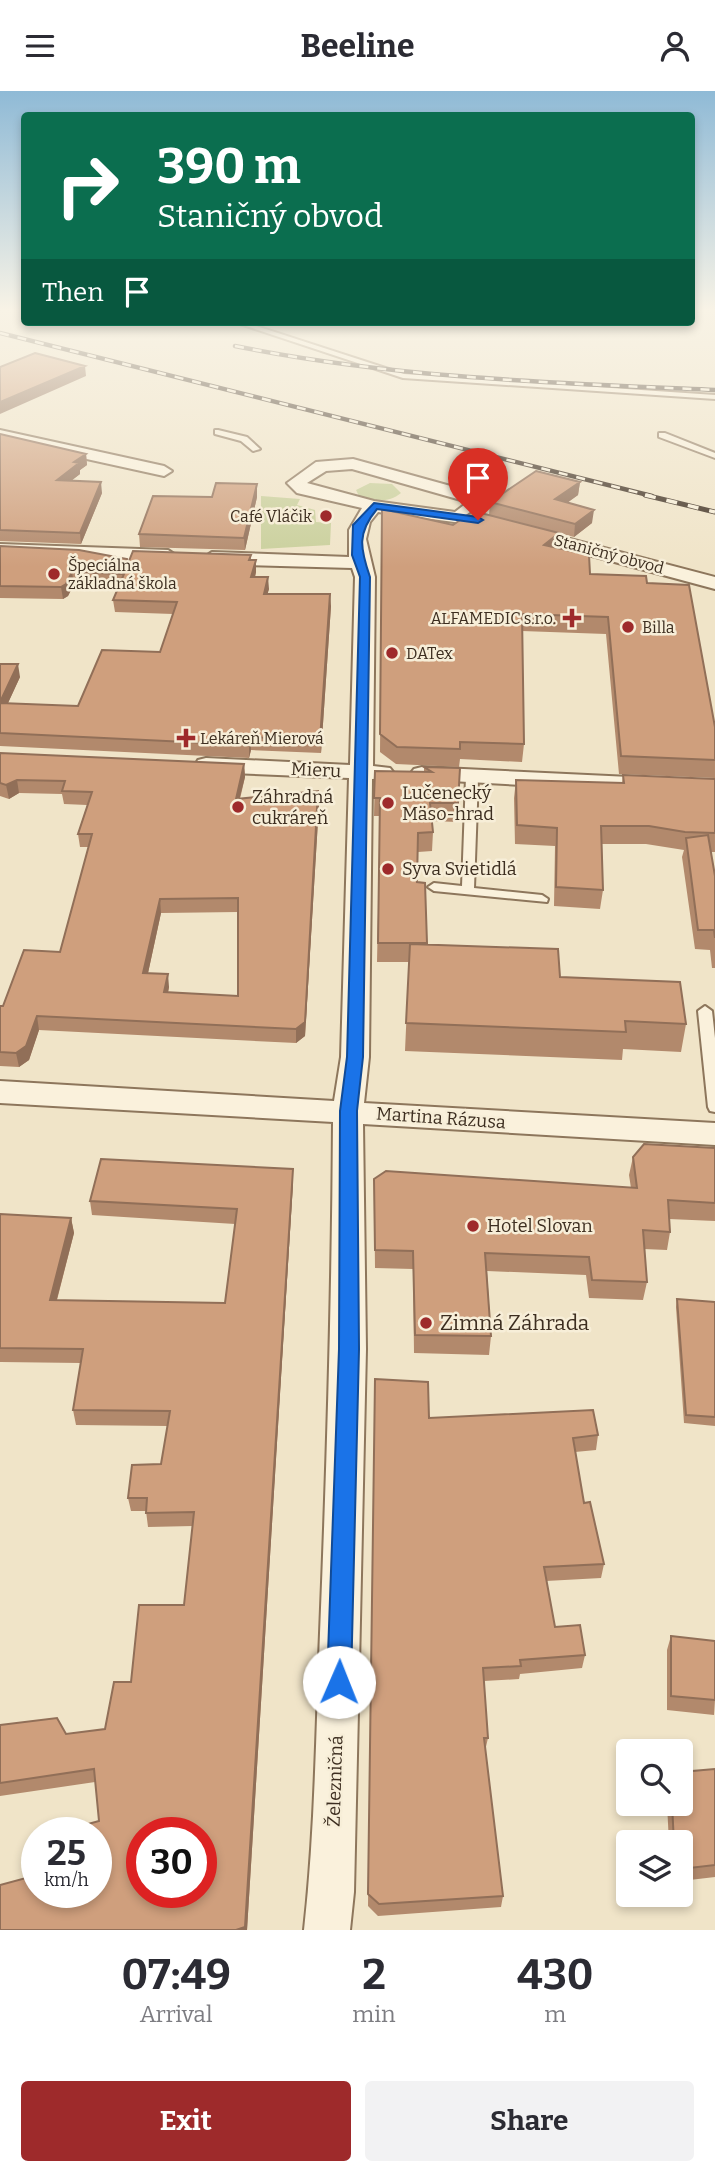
<!DOCTYPE html>
<meta charset="utf-8">
<style>
:root{--surface:#fff;--page:#f2f2f3;--text:#2b2b33;--muted:#7c7c81;--accent:#9e2a2b}
body{margin:0;font-family:Bitter,serif;background:var(--page);color:var(--text);height:100vh;display:flex;flex-direction:column;font-size:26px;white-space:nowrap}
*{box-sizing:border-box;margin:0}
p{font-size:23px;color:var(--muted)}
.icon{flex:none;width:38px;height:38px;fill:none;stroke:currentColor;stroke-width:2;stroke-linecap:round;stroke-linejoin:round}
.map{position:relative;height:1839px;overflow:hidden}
.side{display:flex;flex-direction:column;background:var(--surface);flex:1}
.side>*{flex:none}
.guide{position:absolute;left:21px;top:21px;width:674px;height:214px;border-radius:7px;box-shadow:0 4px 10px #0003;background:#0b6e4f;color:#fff;overflow:hidden}
.fabs{position:absolute;left:616px;top:1648px;display:grid;gap:14px}
.fabs a{display:grid;place-items:center;width:77px;height:77px;border-radius:7px;background:var(--surface);box-shadow:0 4px 10px #0003;font-size:35px}
.speed{position:absolute;left:21px;top:1726px;display:flex;gap:14px;font-size:35px;font-weight:700;text-align:center}
.speed>*{display:grid;place-content:center;width:91px;height:91px;border-radius:50%;background:var(--surface);box-shadow:0 4px 10px #0003;line-height:1}
.speed small{font-size:18px;font-weight:400}
.speed .limit{border:10px solid #d22;background:#fff;color:#111}
.pin{position:absolute;display:grid;place-items:center;width:60px;height:60px;color:#fff;margin:-72px -30px;border-radius:50% 50% 50% 0;rotate:-45deg;box-shadow:0 0 7px #0007}
.pin .icon{rotate:45deg}
.me{position:absolute;width:77px;margin:-38px;rotate:1deg;stroke-linejoin:round;filter:drop-shadow(0 0 5px #0008)}
.turn{display:flex;align-items:center;gap:24px;height:147px;padding:0 21px;font-size:32px}
.turn .icon{width:91px;height:91px;stroke-width:2.5}
.turn b{display:block;font-size:49px;line-height:60px}
.then{display:flex;align-items:center;height:66px;padding:0 21px;background:#0003;gap:14px;font-size:26px}
.eta{display:flex;justify-content:space-evenly;align-items:center;height:119px;text-align:center}
.eta b{font-size:42px;font-weight:700;line-height:49px}
.cta{display:flex;gap:14px;margin-top:auto;padding:14px 21px}
.cta a{flex:1;height:80px;border-radius:7px;background:var(--accent);color:#fff;font-size:28px;font-weight:700;line-height:80px;text-align:center}
.cta a+a{background:var(--page);color:var(--text)}
header{display:flex;justify-content:space-between;align-items:center;height:91px;padding:0 21px;background:var(--surface);font-size:32px;font-weight:700}
.map>svg:first-child{display:block}
</style>
<header><svg class="icon" aria-label="menu" viewBox="0 0 24 24"><path d="M4 6h16M4 12h16M4 18h16"/></svg>Beeline<svg class="icon" aria-label="person" viewBox="0 0 24 24"><circle cx="12" cy="8" r="4"/><path d="M4 21q1-7 8-7t8 7"/></svg></header>
<div class="map">
<svg width="715" height="1839" viewBox="0 0 715 1839">
<rect width="100%" height="100%" fill="#f0e4c8"/>
<path fill="#c9cf9b" d="M370,392L392,393L401,402C389,412 373,411 359,405L356,399Z
M261,405L300,408L297,414L315,419L316,431L331,432L330,454L261,458Z"/>
<g fill="none" stroke-linecap="round" stroke-linejoin="round">
<defs>
<path id="lane" d="M234,231H244L404,283L715,304V308L403,287Z
M218,339L247,346L260,358L253,360L241,350L215,343V339Z
M659,342H665L715,362V367L659,346Z
M472,683L478,686L474,797L542,804L548,808L547,811L434,800L428,796L434,792L462,795L466,686Z
M705,915L712,920L715,947V1021L710,1020L708,1016L698,920Z"/>
<path id="street" d="M0,339L164,375L172,380L164,385L0,349Z
M353,368L483,404L487,412L475,423L715,486V498L477,434L378,421L370,431L366,448L375,486L373,675L390,677L394,682L390,687L372,688L369,966L364,1012L715,1032V1054L363,1033L366,1258L354,1801L350,1839H304C315,1741 316,1641 320,1542C327,1371 332,1202 333,1031L0,1012V990L334,1010L341,966L349,687L206,681L198,679L195,674L198,669L206,667L350,674L355,486L352,477L212,473L203,467L212,461L349,466V439L362,417L297,402L287,392L316,371ZM352,378L468,411L455,421L374,410L307,392L326,380Z
M0,453L168,459L177,465L168,471L0,465Z
M422,676L630,686L638,688L642,693L638,698L630,700L414,688L410,683L414,678Z"/>
</defs>
<use href="#lane" stroke="#8d765c" stroke-width="4"/>
<use href="#street" stroke="#8d765c" stroke-width="4"/>
<use href="#lane" fill="#faf1dc" fill-rule="evenodd"/>
<use href="#street" fill="#faf1dc" fill-rule="evenodd"/>
<defs>
<path id="rail-far1" d="M0,242L652,405
M235,255C394,287 554,292 715,299"/>
<path id="rail" d="M645,404L715,421"/>
</defs>
<use href="#rail-far1" stroke="#3d2e20" stroke-width="4.5"/>
<use href="#rail" stroke="#3d2e20" stroke-width="5"/>
<use href="#rail-far1" stroke="#f7eed8" stroke-width="2.5" stroke-dasharray="9" stroke-linecap="butt"/>
<use href="#rail" stroke="#f7eed8" stroke-width="3.5" stroke-dasharray="11" stroke-linecap="butt"/>
</g>
<path fill="#b2896c" fill-rule="evenodd" d="M0,343L86,363L87,374L80,379V383L72,389L102,402L81,453L0,450Z
M580,391L578,404L567,412L592,432L574,446L544,438L558,457L590,483L647,492L715,636V687L619,683L606,543L522,540L524,653L522,671L460,668L459,676L396,673L380,661L382,418L453,434L489,424L490,411Z
M212,406H257L245,459L140,456L139,443Z
M0,455L128,475L251,464V469H256V481L255,486L269,498L267,503L331,515L321,662L251,659L249,667L0,655V573L20,586L8,612L78,615L160,561L173,523L115,521L113,509L119,495L74,493L68,505L63,508L0,507Z
M0,662L244,673L245,686L240,708L318,700L319,713L305,945L296,952L39,939L29,969L19,976L0,975V915H3L60,861L89,756H80L78,743L87,714L64,713L62,703L19,702L9,708L0,705ZM238,821V905L168,902L169,896L148,882L161,822Z
M424,676L460,677L457,731L432,730L433,741L432,760L418,761L417,791L427,853L560,886L686,933L681,961L623,958L622,969L405,960L409,871H377L380,725H374L375,680L424,681Z
M623,684L715,688V761H711L715,785V877H712L710,859L695,858L682,766L684,759L646,753H602L603,799L600,818L554,815L555,755L515,753L514,707L516,689L622,692Z
M715,1057V1130L669,1128L670,1141L667,1159L644,1158L647,1191L643,1209L589,1207L586,1184L487,1180L491,1245L489,1264L414,1262L413,1178L375,1177L374,1088L631,1097L629,1084L633,1066Z
M293,1092L247,1839L96,1801L99,1730L95,1691L0,1705V1634L66,1643L105,1638L131,1591L184,1514L193,1435L148,1436L146,1420H131L128,1407L161,1373L168,1335L76,1334L73,1319L81,1272L0,1271V1123L71,1127L74,1142L57,1209L225,1212L235,1133L92,1124L90,1110Z
M677,1208L715,1211V1335L684,1332L676,1216Z
M375,1288L429,1327L598,1344L596,1359L575,1361L584,1412L604,1473L601,1487L546,1490L555,1536L585,1564L582,1577L520,1583L519,1588L484,1590L488,1647L485,1660L503,1805L501,1816L378,1825L368,1815Z
M671,1545L715,1609L714,1624L667,1619V1559Z
M715,1678V1786L681,1790V1752H669L667,1713H681Z"/>
<path fill="#916f58" d="M85,275L86,285L0,323V311Z
M86,363L87,374L80,379V383L58,400L57,389L74,371Z
M101,391L102,402L81,453L80,442Z
M580,391L578,404L554,421L555,408Z
M257,393V406L245,459L244,447Z
M594,419L592,432L574,446L575,433Z
M559,442L558,458L544,454Z
M256,469V481L252,498L251,486Z
M72,481L74,493L68,505L63,508L61,496Z
M268,486L269,498L264,515V503Z
M330,503L331,515L321,662L320,649Z
M18,573L20,586L2,625L0,611Z
M251,646V659L249,667V654Z
M244,673L245,686L236,721V708Z
M17,689L19,702L9,708L6,694Z
M318,700L319,713L305,945L296,952V938Z
M160,808L161,822L145,896L143,882Z
M168,883L169,896L165,915L164,901Z
M37,925L39,939L29,969L19,976L16,962Z
M293,1078V1092L247,1839H236Z
M71,1127L74,1142L53,1223L50,1209Z"/>
<path fill="#cf9f7d" stroke="#916f58" stroke-width="2" fill-rule="evenodd" d="M35,262L85,275L0,311V276Z
M0,343L86,363L74,371L79,372L57,389L101,391L80,442L0,439Z
M536,380L580,391L555,408L594,419L575,433L490,411Z
M216,392L257,393L244,447L139,443L153,405L212,406Z
M382,418L453,434L473,420L477,421L559,442L544,454L589,464L590,483L646,485L647,492L689,494L715,636V669L621,665L608,526L522,523L524,653L460,651V658L397,656L380,643Z
M0,455L79,459L127,468L125,480L133,460L251,464L249,469H256L251,486H268L264,503H330L320,649L251,646L249,654L0,642V612L78,615L102,559L160,561L177,511L113,509L124,483L72,481L66,493L61,496L0,495Z
M0,573H18L0,611Z
M0,662L244,673L236,708L318,700L305,931L296,938L37,925L26,955L16,962L0,961V915H3L24,859L60,861L92,743H78L92,701L62,700L65,690L17,689L6,694L0,692ZM238,807V905L164,901L168,883L143,882L160,808Z
M424,676L460,677L458,712H430L433,741L418,742L417,791L425,792L427,852H378L380,707H374L375,680L432,681Z
M623,684L715,688V742L685,741L649,735H601L603,799L556,796L557,737L517,734L516,689L624,692Z
M708,744L715,785V847L714,839H698L686,747Z
M410,853L558,858L560,886L680,891L686,933L625,930L626,941L406,932Z
M644,1053L715,1057V1112L668,1109L670,1141L643,1139L647,1191L592,1189L589,1166L485,1162L491,1245L415,1244L413,1160L375,1159L374,1088L386,1080L637,1097L633,1066Z
M101,1068L293,1078L245,1836L236,1839H0V1794L37,1784V1801H96V1741H59L99,1730L94,1678L0,1692V1634L57,1627L66,1643L105,1638L114,1591H131L139,1514H184L194,1421L146,1422L147,1407H128L132,1374L161,1373L170,1320L73,1319L83,1258L0,1257V1123L71,1127L50,1209L225,1212L237,1118L90,1110ZM142,1741H201V1801H142Z
M677,1208L715,1211V1326L686,1324Z
M375,1288L428,1291L429,1327L593,1319L598,1344L573,1347L584,1412L590,1411L604,1473L544,1476L555,1536L580,1534L585,1564L520,1569L521,1575L483,1577L488,1647H484L503,1805L379,1813L368,1803Z
M671,1545L715,1550V1609L671,1605Z
M715,1678V1774L681,1778V1752H674L672,1713H681V1681Z"/>
<linearGradient id="sky" x2="0" y2="1"><stop stop-color="#8fbad6"/><stop offset="0.46" stop-color="#f8f3e6"/><stop offset="1" stop-color="#f8f3e6" stop-opacity="0"/></linearGradient>
<rect width="715" height="476" fill="url(#sky)"/>
<path fill="#1a73e8" stroke="#114b97" stroke-width="2" d="M374,412L478,426L483,429L478,432L377,418C357,442 360,457 370,486L363,966L357,1020L359,1258L351,1591L348,1600L339,1603L331,1600L327,1591L339,1258L340,1020L347,966L360,486L352,464L353,434Z"/>
<g fill="#9e2a2b" stroke="#f7eed8" stroke-width="2.5">
<circle cx="326" cy="425" r="7"/>
<circle cx="54" cy="483" r="7"/>
<path d="M568.5 516.5h7v7h7v7h-7v7h-7v-7h-7v-7h7z"/>
<circle cx="628" cy="536" r="7"/>
<circle cx="392" cy="562" r="7"/>
<path d="M182.5 636.5h7v7h7v7h-7v7h-7v-7h-7v-7h7z"/>
<circle cx="388" cy="712" r="7"/>
<circle cx="238" cy="716" r="7"/>
<circle cx="388" cy="778" r="7"/>
<circle cx="473" cy="1135" r="7"/>
<circle cx="426" cy="1232" r="7"/>
</g>
<g text-anchor="middle" dominant-baseline="central" stroke-width="5" stroke-linejoin="round" paint-order="stroke">
<g font-size="16" fill="#3d2e20" stroke="#f7eed8" text-anchor="start">
<text x="312" y="425" text-anchor="end">Café Vláčik</text>
<text x="68" y="474">Špeciálna<tspan x="68" dy="18">základná škola</tspan></text>
<text x="556" y="527" text-anchor="end">ALFAMEDIC s.r.o.</text>
<text x="642" y="536">Billa</text>
<text x="406" y="562">DATex</text>
<text x="200" y="647">Lekáreň Mierová</text>
</g>
<g font-size="16" fill="#3d2e20" stroke="#f7eed8">
<text transform="translate(609 463) rotate(15)">Staničný obvod</text>
</g>
<g font-size="18" fill="#3d2e20" stroke="#f7eed8">
<text transform="translate(316 679) rotate(3)">Mieru</text>
<text transform="translate(441 1027) rotate(4)">Martina Rázusa</text>
<text transform="translate(335 1690) rotate(-88)">Železničná</text>
</g>
<g font-size="18" fill="#3d2e20" stroke="#f7eed8" text-anchor="start">
<text x="402" y="702">Lučenecký<tspan x="402" dy="21">Mäso-hrad</tspan></text>
<text x="252" y="706">Záhradná<tspan x="252" dy="21">cukráreň</tspan></text>
<text x="402" y="778">Syva Svietidlá</text>
<text x="487" y="1135">Hotel Slovan</text>
</g>
<g font-size="21" fill="#3d2e20" stroke="#f7eed8" text-anchor="start">
<text x="440" y="1232">Zimná Záhrada</text>
</g>
</g>
</svg>
<div class="fabs">
<a><svg class="icon" aria-label="search" viewBox="0 0 24 24"><circle cx="10" cy="10" r="6"/><path d="M15 15l6 6"/></svg></a>
<a><svg class="icon" aria-label="layers" viewBox="0 0 24 24"><path d="M12 4l9 5-9 5-9-5zM3 14l9 5 9-5"/></svg></a>
</div>
<div class="speed"><div>25<small>km/h</small></div><div class="limit">30</div></div>
<div class="pin" style="left:478px;top:429px;background:#d93025"><svg class="icon" aria-label="arrive" viewBox="0 0 24 24"><path d="M6 21V4h12l-3 4 3 4H6"/></svg></div>
<svg class="me" style="left:339px;top:1591px" viewBox="-20 -20 40 40"><circle r="19" fill="#fff"/><path d="M0-13L10 11 0 6-10 11z" fill="#1a73e8"/></svg>
<div class="guide">
<div class="turn"><svg class="icon" aria-label="right" viewBox="0 0 24 24"><path d="M7 20v-9h11M14 6l5 5-5 5"/></svg><div><b>390 m</b>Staničný obvod</div></div>
<div class="then">Then<svg class="icon" aria-label="arrive" viewBox="0 0 24 24"><path d="M6 21V4h12l-3 4 3 4H6"/></svg></div>
</div>
</div>
<section class="side">
<div class="eta">
<div><b>07:49</b><p>Arrival</p></div>
<div><b>2</b><p>min</p></div>
<div><b>430</b><p>m</p></div>
</div>
<div class="cta"><a>Exit</a><a>Share</a></div>
</section>
